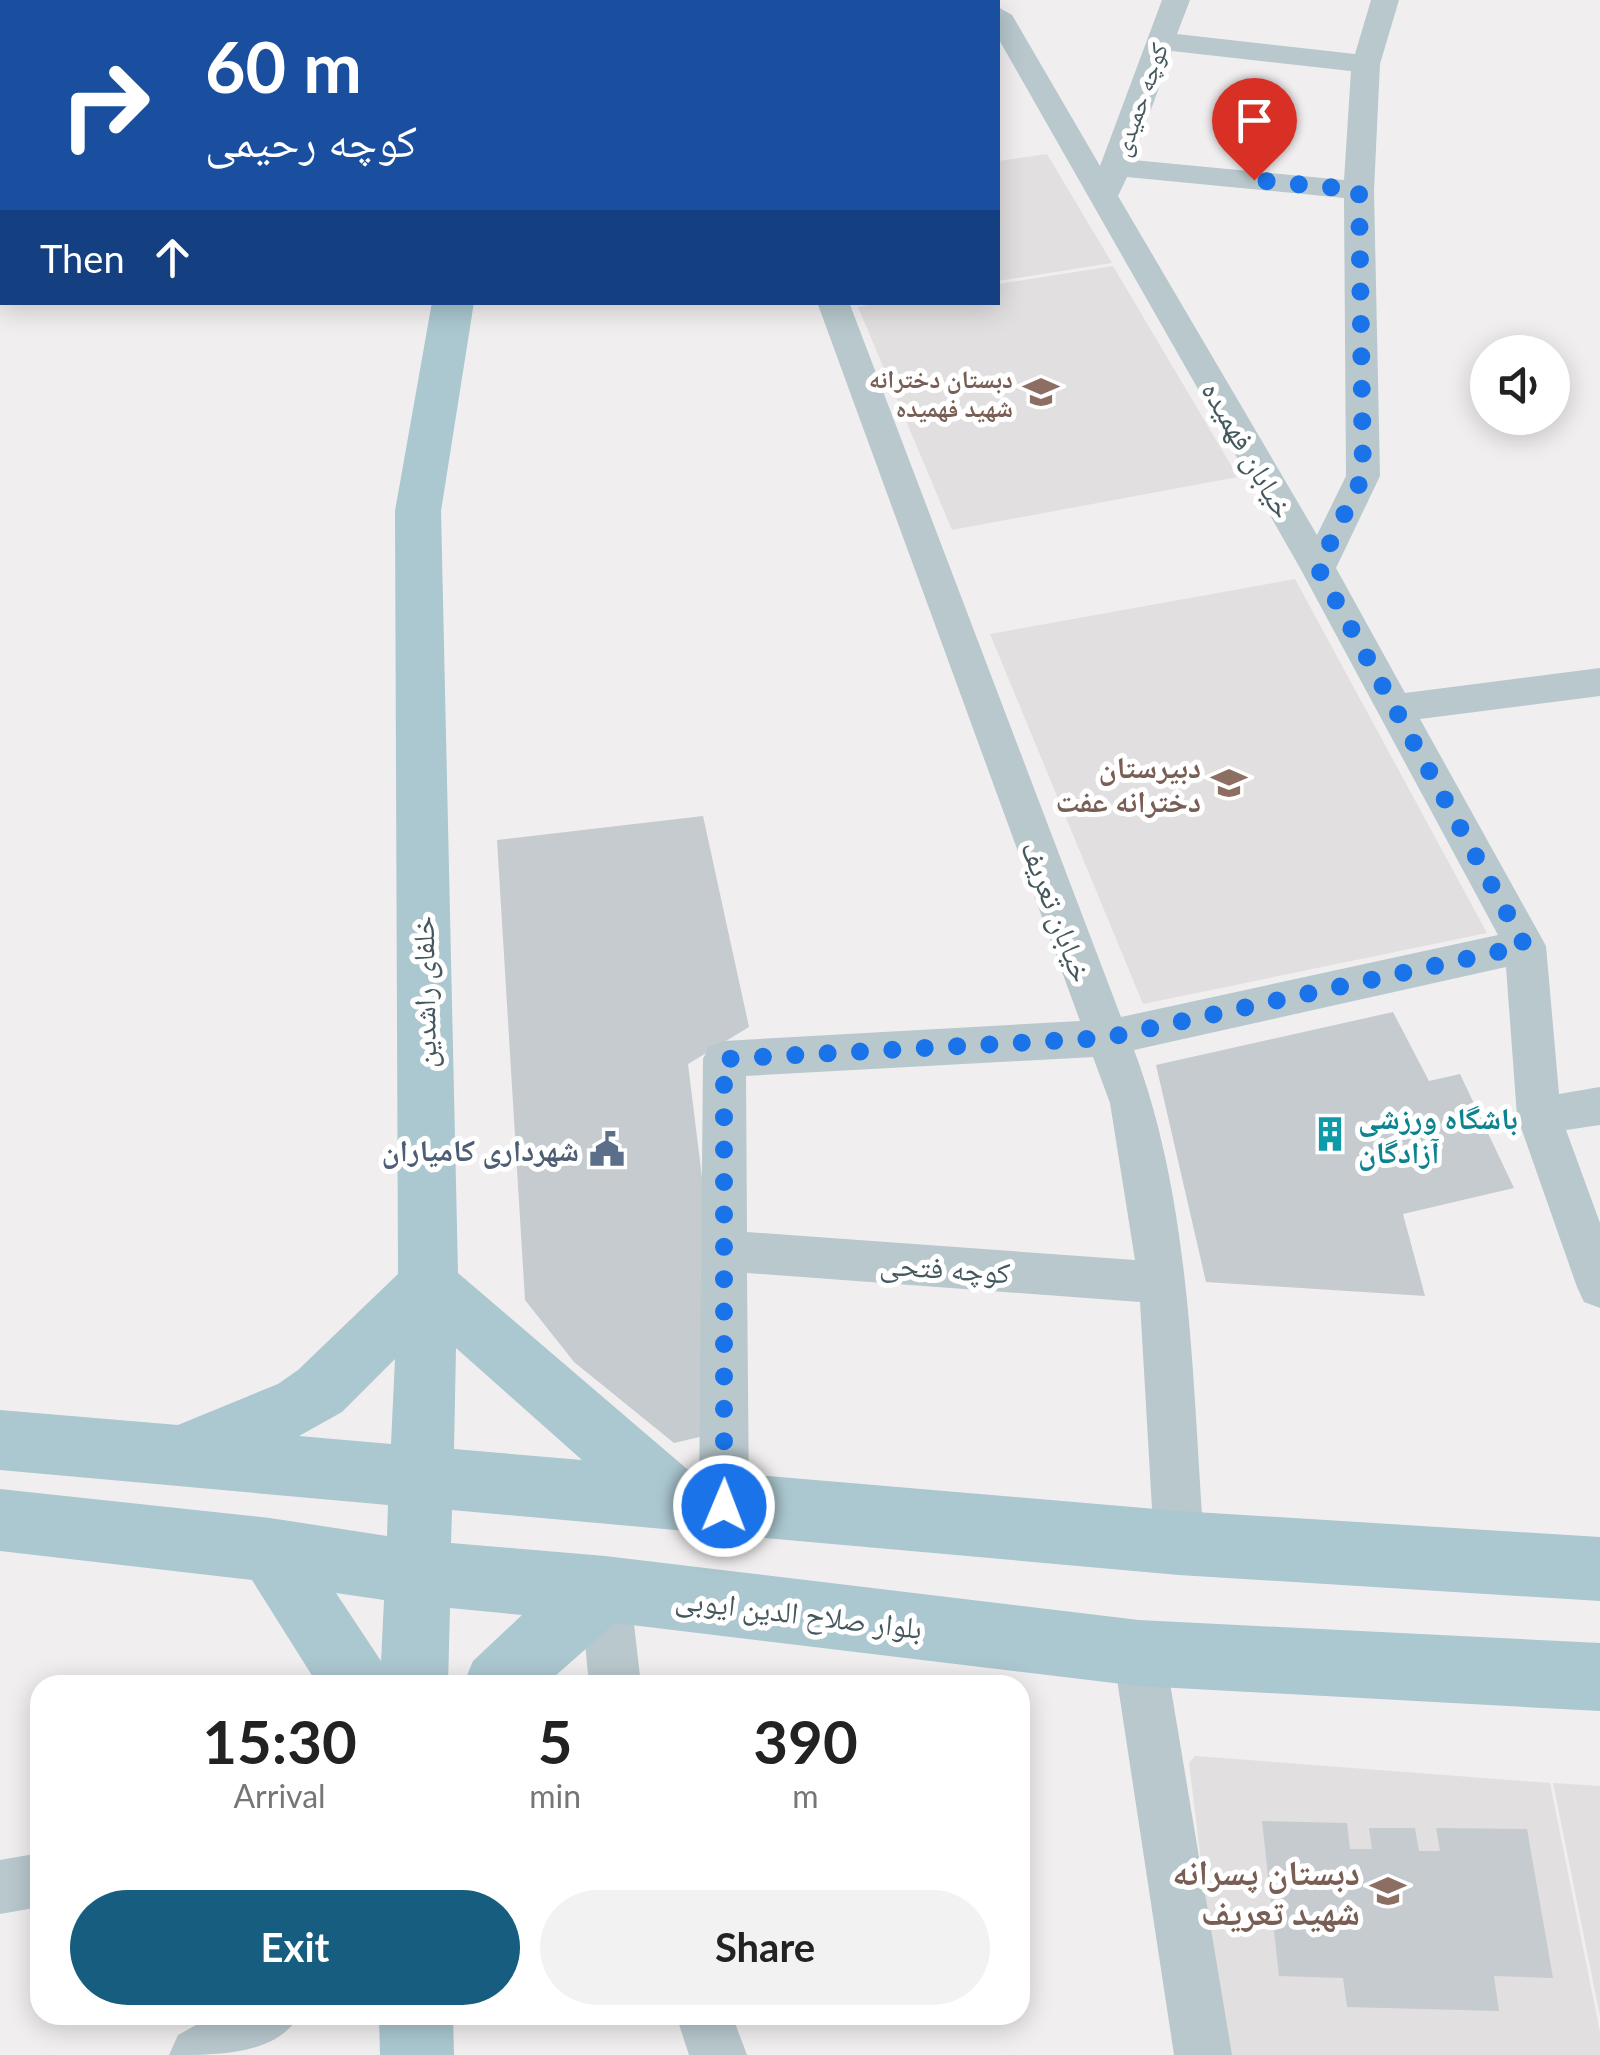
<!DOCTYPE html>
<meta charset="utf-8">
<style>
:root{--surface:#fff;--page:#f2f2f2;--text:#222;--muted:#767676;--accent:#165d7f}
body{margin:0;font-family:Lato,"Noto Naskh Arabic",sans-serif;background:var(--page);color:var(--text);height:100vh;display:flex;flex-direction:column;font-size:38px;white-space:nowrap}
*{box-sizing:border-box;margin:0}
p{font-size:32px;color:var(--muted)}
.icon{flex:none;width:55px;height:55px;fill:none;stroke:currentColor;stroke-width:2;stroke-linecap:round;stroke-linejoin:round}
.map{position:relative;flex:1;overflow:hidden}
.panel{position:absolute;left:30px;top:1675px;width:1000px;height:350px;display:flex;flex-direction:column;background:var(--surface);border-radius:30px;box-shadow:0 5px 25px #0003}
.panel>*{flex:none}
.hud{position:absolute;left:0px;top:0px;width:1000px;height:305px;box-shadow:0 5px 25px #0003;background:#1a4fa0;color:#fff;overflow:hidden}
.buttons{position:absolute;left:1470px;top:335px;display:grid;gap:20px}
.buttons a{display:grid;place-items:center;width:100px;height:100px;border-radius:50%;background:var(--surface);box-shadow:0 5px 25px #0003;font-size:50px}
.pin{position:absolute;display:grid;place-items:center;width:85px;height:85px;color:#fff;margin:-102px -42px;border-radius:50% 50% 50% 0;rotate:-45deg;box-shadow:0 0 10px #0007}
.pin .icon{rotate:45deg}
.me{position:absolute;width:110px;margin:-55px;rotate:1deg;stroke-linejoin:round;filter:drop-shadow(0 0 8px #0008)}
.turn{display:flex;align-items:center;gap:35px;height:210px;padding:0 40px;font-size:45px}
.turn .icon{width:130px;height:130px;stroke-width:2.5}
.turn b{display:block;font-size:70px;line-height:85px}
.then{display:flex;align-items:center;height:95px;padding:0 40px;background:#0003;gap:20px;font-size:38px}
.eta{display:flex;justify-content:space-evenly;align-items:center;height:170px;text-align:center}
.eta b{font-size:60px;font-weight:700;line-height:70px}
.primary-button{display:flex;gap:20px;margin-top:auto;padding:20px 40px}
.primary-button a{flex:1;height:115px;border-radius:60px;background:var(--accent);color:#fff;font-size:40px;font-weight:700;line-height:115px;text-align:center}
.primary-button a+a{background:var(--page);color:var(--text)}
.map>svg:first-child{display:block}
</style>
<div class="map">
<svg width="1600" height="2055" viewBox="0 0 1600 2055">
<rect width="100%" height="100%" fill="#f1eeef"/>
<path fill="#e2dfe1" d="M1047,154L1112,263L998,281V161Z
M1113,266L1238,477L952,530L858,307L885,302H998V284Z
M1295,579L1487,933L1143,1004L990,634Z
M1195,1756L1550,1783L1600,2032V2055H1229L1218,1999L1189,1763Z
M1553,1783L1600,1786V2016Z"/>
<path fill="#c5cbcf" d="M703,816L749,1027L688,1064L709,1234L704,1436L674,1443L574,1362L525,1300L497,840Z
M1393,1012L1429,1081L1460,1074L1514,1188L1403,1214L1425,1296L1206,1282L1156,1065Z
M1262,1821L1347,1823L1350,1849H1372L1369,1828H1415L1419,1851H1440L1436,1828L1527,1829L1553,1978L1494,1976L1499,2011L1347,2007L1343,1978L1279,1976Z"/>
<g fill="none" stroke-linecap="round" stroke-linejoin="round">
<path fill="#b8c8cd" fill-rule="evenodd" d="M734,0H762L763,2H736Z
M1162,0H1190L1177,34L1355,54L1371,0H1399L1380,64L1374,190L1380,476L1336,568L1405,693L1600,668V696L1420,719L1546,946L1559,1094L1600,1087V1125L1566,1130L1600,1223V1308L1584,1302L1577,1287L1517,1116L1506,967L1134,1050C1192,1204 1192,1380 1204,1543L1197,1560L1179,1568L1161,1560L1154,1543L1140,1302L747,1273L749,1505L741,1522L724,1529L707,1522L699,1505L703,1059L709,1046L724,1041L1080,1021L817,302H849L1121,1017L1498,935L1300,568L998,38V7L1012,15L1100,166ZM1172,51L1351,71L1344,180L1133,160ZM1127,177L1344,198L1346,476L1317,535L1118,196ZM1093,1057L1110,1103L1135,1260L747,1232L746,1076Z
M605,1564L623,1571L630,1589L641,1685H589L580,1589L587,1571Z
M1139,1627L1157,1635L1165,1653L1232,2055H1174L1113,1653L1121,1635Z
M40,1853V1907L0,1914V1860Z
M214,2015H299C278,2055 216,2055 169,2055L178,2035Z
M676,2015H732L747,2055H689Z"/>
<path fill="#abc7d0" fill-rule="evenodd" d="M495,0H531V2H495Z
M432,302H474L441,511L458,1273L687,1469L1179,1511L1600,1537V1601L1179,1575L452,1510L451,1543L605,1556L1139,1620L1600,1643V1711L1139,1686L615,1623L545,1685H463L473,1661L522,1615L450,1608L448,1685H318L252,1580L0,1551V1489L270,1518L387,1536L388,1505L0,1470V1410L178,1425L278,1384L298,1370L398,1274L395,511ZM456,1348L582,1460L454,1449ZM395,1359L391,1444L299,1436L342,1412ZM336,1593L384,1600L381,1662V1661Z
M379,2015H453L454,2055H380Z"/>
</g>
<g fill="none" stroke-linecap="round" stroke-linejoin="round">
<path stroke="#1a73e8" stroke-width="18" stroke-dasharray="0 32.4" d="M724,1506V1059L1106,1038L1525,946L1318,568L1363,476L1359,190L1254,180"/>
</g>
<defs>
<symbol id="school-bare" viewBox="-9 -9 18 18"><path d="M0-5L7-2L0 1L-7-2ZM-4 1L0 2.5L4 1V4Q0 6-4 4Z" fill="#8d6e63" stroke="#fff" stroke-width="2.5" paint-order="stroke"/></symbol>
<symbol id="building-bare" viewBox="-9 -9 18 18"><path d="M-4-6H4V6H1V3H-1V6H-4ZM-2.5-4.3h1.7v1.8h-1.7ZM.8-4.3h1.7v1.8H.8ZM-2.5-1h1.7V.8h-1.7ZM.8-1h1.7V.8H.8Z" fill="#0f9aa8" stroke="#fff" stroke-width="2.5" paint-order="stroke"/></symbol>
<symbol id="civic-bare" viewBox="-9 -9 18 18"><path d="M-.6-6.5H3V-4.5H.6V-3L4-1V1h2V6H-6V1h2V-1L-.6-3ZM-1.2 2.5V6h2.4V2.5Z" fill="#5c6f8a" stroke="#fff" stroke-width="2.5" paint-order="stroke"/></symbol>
</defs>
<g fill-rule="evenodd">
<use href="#school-bare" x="1016" y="367" width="50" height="50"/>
<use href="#school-bare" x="1204" y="758" width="50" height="50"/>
<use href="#building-bare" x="1305" y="1109" width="50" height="50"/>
<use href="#civic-bare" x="582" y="1124" width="50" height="50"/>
<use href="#school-bare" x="1363" y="1866" width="50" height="50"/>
</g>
<g text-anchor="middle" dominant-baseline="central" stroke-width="10" stroke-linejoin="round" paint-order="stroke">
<g font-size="25" fill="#45585e" stroke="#fff">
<text transform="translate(1139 99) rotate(-70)">کوچه حمیدی</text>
</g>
<g font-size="25" font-weight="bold" fill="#785e54" stroke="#fff" text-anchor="end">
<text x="1013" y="378">دبستان دخترانه<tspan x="1013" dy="29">شهید فهمیده</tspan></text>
</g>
<g font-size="30" fill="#45585e" stroke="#fff">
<text transform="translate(1249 449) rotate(60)">خیابان فهمیده</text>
<text transform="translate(1058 911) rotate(69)">خیابان تعریف</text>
<text transform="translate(423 992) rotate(-91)">خلفای راشدین</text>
<text transform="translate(945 1267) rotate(4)">کوچه فتحی</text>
<text transform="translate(799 1612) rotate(7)">بلوار صلاح الدین ایوبی</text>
</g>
<g font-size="30" font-weight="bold" fill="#785e54" stroke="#fff" text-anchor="end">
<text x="1201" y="766">دبیرستان<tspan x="1201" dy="34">دخترانه عفت</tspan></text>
</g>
<g font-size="30" font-weight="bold" fill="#0d838f" stroke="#fff" text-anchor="start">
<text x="1358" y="1117">باشگاه ورزشی<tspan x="1358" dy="34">آزادگان</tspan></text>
</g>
<g font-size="30" font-weight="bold" fill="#4e5e75" stroke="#fff" text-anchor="end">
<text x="579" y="1149">شهرداری کامیاران</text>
</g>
<g font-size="35" font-weight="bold" fill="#785e54" stroke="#fff" text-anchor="end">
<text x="1360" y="1871">دبستان پسرانه<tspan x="1360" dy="40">شهید تعریف</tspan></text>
</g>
</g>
</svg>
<div class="buttons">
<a><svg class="icon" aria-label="sound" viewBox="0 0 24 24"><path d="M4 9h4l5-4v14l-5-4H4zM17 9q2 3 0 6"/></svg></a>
</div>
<div class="pin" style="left:1254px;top:180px;background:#d93025"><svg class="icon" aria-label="arrive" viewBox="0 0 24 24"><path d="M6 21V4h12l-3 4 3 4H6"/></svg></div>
<svg class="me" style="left:724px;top:1506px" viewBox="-20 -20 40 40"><circle r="17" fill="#1a73e8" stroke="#fff" stroke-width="3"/><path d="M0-11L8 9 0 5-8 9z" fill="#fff"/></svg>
<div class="hud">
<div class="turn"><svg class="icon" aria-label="right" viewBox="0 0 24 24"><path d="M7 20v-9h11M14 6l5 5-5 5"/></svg><div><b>60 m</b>کوچه رحیمی</div></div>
<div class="then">Then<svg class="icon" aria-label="ahead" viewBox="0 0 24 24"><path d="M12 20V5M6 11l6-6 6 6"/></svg></div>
</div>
<section class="panel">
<div class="eta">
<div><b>15:30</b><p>Arrival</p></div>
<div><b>5</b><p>min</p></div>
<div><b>390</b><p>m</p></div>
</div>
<div class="primary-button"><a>Exit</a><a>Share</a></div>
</section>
</div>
